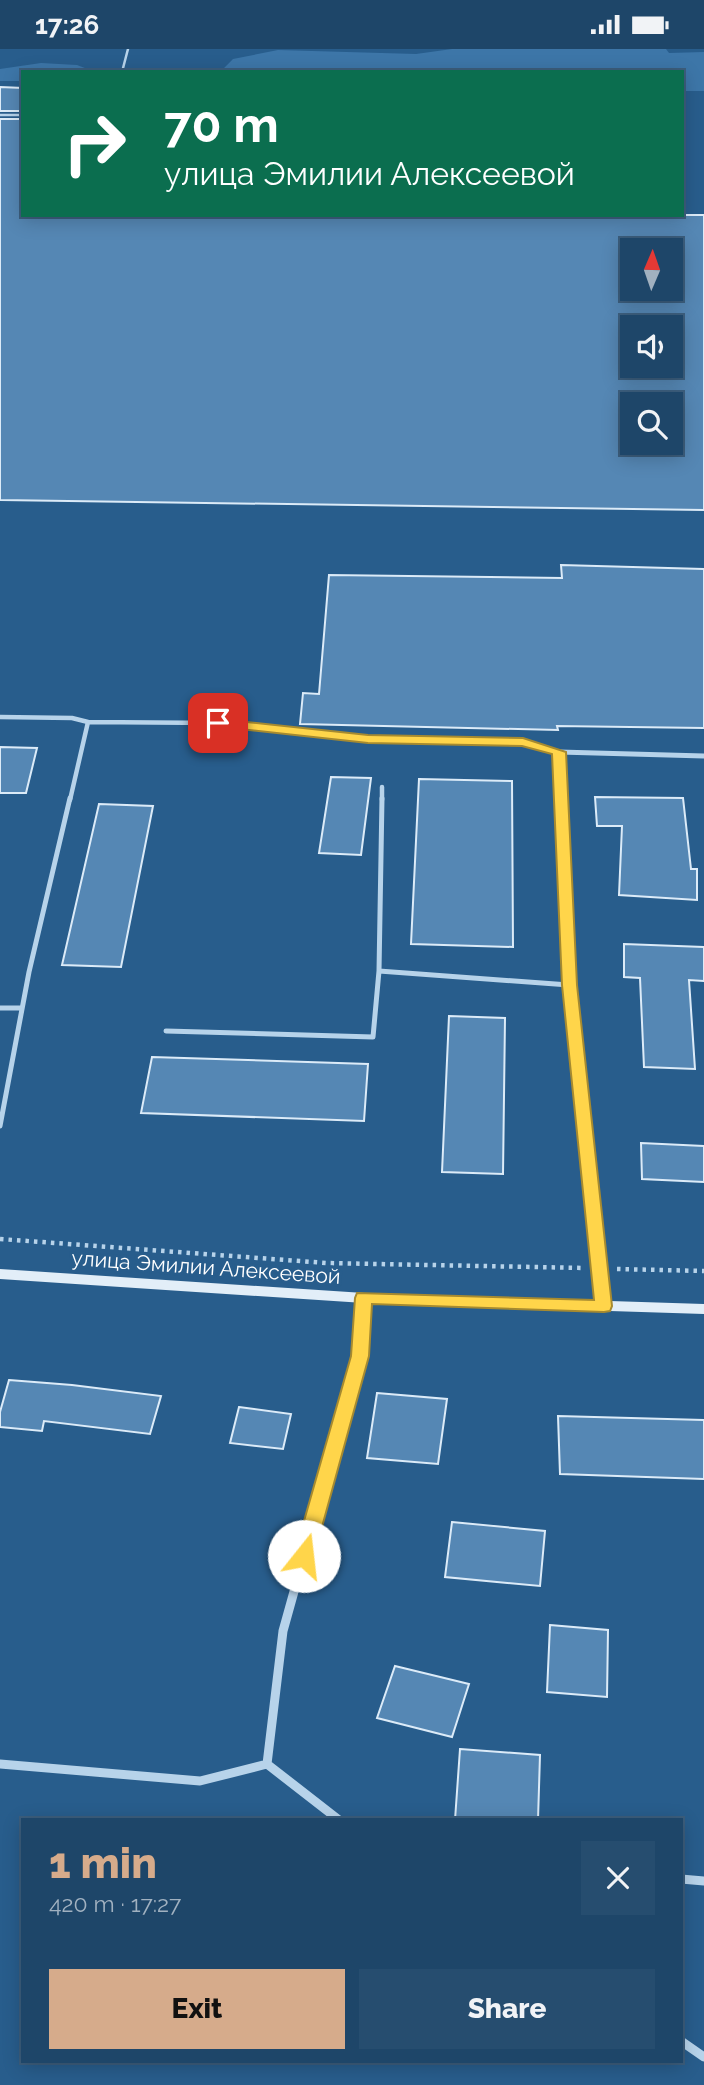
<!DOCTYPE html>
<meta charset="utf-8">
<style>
:root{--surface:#1e4669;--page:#264d6f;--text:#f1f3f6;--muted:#a1b1c0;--line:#3c5e7d;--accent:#d6ab8b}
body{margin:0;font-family:Raleway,sans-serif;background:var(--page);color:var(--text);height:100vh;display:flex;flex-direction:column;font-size:26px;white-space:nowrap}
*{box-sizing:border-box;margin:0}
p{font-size:23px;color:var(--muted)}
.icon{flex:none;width:38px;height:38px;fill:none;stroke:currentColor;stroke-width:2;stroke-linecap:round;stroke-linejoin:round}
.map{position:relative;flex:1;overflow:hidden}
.details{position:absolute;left:21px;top:1769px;width:662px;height:245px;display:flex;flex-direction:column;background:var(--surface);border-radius:0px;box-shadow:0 4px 18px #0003,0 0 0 2px var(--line)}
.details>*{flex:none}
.top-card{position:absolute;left:21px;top:21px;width:663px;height:147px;border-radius:0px;box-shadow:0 4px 18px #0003,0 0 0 2px var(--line);background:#0b6e4f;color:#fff;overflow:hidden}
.needle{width:46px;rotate:2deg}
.controls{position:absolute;left:620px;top:189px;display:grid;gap:14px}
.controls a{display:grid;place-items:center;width:63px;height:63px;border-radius:0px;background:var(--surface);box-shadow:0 4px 18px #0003,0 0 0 2px var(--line);font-size:35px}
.pin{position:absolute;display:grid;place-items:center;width:60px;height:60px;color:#fff;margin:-30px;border-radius:14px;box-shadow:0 4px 10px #0006}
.me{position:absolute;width:77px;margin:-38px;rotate:16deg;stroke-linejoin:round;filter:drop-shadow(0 0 5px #0008)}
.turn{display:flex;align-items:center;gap:24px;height:147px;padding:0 28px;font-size:32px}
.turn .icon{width:91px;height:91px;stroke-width:2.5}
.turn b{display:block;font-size:49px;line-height:60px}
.round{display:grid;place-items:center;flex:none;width:74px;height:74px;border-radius:0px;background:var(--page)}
.overview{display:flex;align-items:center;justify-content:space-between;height:119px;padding:0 28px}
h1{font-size:42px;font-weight:800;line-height:52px;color:var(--accent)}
.button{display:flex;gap:14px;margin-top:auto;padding:14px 28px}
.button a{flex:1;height:80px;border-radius:0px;background:var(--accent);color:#111;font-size:28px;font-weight:800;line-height:80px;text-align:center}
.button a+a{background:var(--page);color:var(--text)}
.status{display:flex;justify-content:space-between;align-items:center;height:49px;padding:0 35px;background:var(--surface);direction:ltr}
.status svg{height:19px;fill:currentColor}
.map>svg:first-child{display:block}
</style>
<div class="status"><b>17:26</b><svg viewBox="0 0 49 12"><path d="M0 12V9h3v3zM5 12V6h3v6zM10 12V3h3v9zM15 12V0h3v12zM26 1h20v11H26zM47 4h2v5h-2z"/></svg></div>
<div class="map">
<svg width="704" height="2036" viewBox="0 0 704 2036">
<rect width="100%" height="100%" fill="#285d8c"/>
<path fill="#3d76a8" d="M452,0H666L669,4L704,3V42H683L682,23L221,22L233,10L278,1L416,5Z
M41,14L77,16L90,21L23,23V32H0V20Z"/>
<path fill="#5587b4" stroke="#dcebf8" stroke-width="2" fill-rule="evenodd" d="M0,38L23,39V62H0Z
M0,70H23V166H704V461L0,451ZM632,201H670V240H632ZM632,278H670V317H632ZM632,355H670V394H632Z
M561,516L704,520V679L557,677L558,681L300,675L303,644L319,645L329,526L562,529Z
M0,698L37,699L26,744H0Z
M331,728L371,729L361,806L319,804Z
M419,730L512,732L513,898L411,895Z
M595,748L683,749L691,820H697V851L619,846L622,777H597Z
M99,755L153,757L121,918L62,916Z
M624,895L704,898V932L689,931L695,1020L644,1018L640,929L624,928Z
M449,967L505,969L503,1125L442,1123Z
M152,1008L368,1015L364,1072L141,1064Z
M641,1094L704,1097V1133L642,1130Z
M9,1331L72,1336L161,1347L150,1385L44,1372L42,1382L0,1378V1363Z
M377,1344L447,1350L438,1415L367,1409Z
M239,1358L291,1365L283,1400L230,1394Z
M558,1367L704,1371V1430L560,1425Z
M452,1473L545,1482L540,1537L445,1528Z
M550,1576L608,1581L607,1648L547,1643Z
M395,1617L469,1635L452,1688L377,1669Z
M460,1700L540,1706L538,1771H455Z"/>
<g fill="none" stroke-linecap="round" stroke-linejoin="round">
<path stroke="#b7d3ea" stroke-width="4.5" stroke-dasharray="3.5 5" stroke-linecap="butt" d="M0,1190L327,1214L584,1219
M617,1220L704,1222"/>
<path stroke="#b7d3ea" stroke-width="2.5" d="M122,23L128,0
M0,66H23"/>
<path stroke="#b7d3ea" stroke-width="4.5" d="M0,668L72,669L88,673L70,751
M88,673L218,674L368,690L523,693L559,703
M382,751V738"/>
<path stroke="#b7d3ea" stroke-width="5" d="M379,922L382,749
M0,959H22
M166,982L373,988L379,922L569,936
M0,1077L29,923L70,749"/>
<path stroke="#b7d3ea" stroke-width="5" d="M561,751L559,703L704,707"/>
<path stroke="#b7d3ea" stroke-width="7" d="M561,749L569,936L604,1257
M360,1308L364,1249"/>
<path stroke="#b7d3ea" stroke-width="9" d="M0,1715L200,1732L267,1715L339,1771
M267,1715L283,1582L360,1306
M681,1830L704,1832
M681,1992L704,2008"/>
<path fill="#e2eef8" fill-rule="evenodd" d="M0,1220L364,1244L704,1255V1265L364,1254L0,1230Z"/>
</g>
<path fill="#ffd54a" stroke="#a68a30" stroke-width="2" d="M218,670L368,686L523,689L566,703L577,936L612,1257L610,1262L604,1263L372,1255L369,1307L314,1507L311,1512L304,1514L297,1512L294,1507L351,1307L355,1249L357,1244L594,1251L562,936L552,705L522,697L368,694L213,677L211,674Z"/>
<g text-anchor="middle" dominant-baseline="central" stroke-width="6" stroke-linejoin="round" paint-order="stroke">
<g font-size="21" fill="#fff" stroke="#285d8c">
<text transform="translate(206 1218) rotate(4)">улица Эмилии Алексеевой</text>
</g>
</g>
</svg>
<div class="controls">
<a><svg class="needle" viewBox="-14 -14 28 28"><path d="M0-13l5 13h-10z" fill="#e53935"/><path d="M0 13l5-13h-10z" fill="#a1b1c0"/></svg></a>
<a><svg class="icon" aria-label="sound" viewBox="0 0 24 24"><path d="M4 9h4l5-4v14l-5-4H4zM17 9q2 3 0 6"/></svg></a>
<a><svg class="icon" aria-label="search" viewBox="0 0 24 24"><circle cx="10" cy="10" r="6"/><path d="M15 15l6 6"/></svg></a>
</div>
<div class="pin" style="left:218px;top:674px;background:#d93025"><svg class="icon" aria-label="arrive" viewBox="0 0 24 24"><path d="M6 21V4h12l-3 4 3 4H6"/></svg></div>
<svg class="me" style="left:304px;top:1507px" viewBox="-20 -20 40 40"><circle r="19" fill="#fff"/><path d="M0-13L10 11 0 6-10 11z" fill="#ffd54a"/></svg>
<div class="top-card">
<div class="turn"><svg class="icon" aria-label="right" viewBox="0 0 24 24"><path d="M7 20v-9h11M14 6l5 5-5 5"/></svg><div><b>70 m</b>улица Эмилии Алексеевой</div></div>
</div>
<section class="details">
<div class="overview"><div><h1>1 min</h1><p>420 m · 17:27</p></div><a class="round"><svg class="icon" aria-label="close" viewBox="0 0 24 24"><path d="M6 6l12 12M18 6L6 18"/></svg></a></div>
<div class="button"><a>Exit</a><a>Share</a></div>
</section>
</div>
